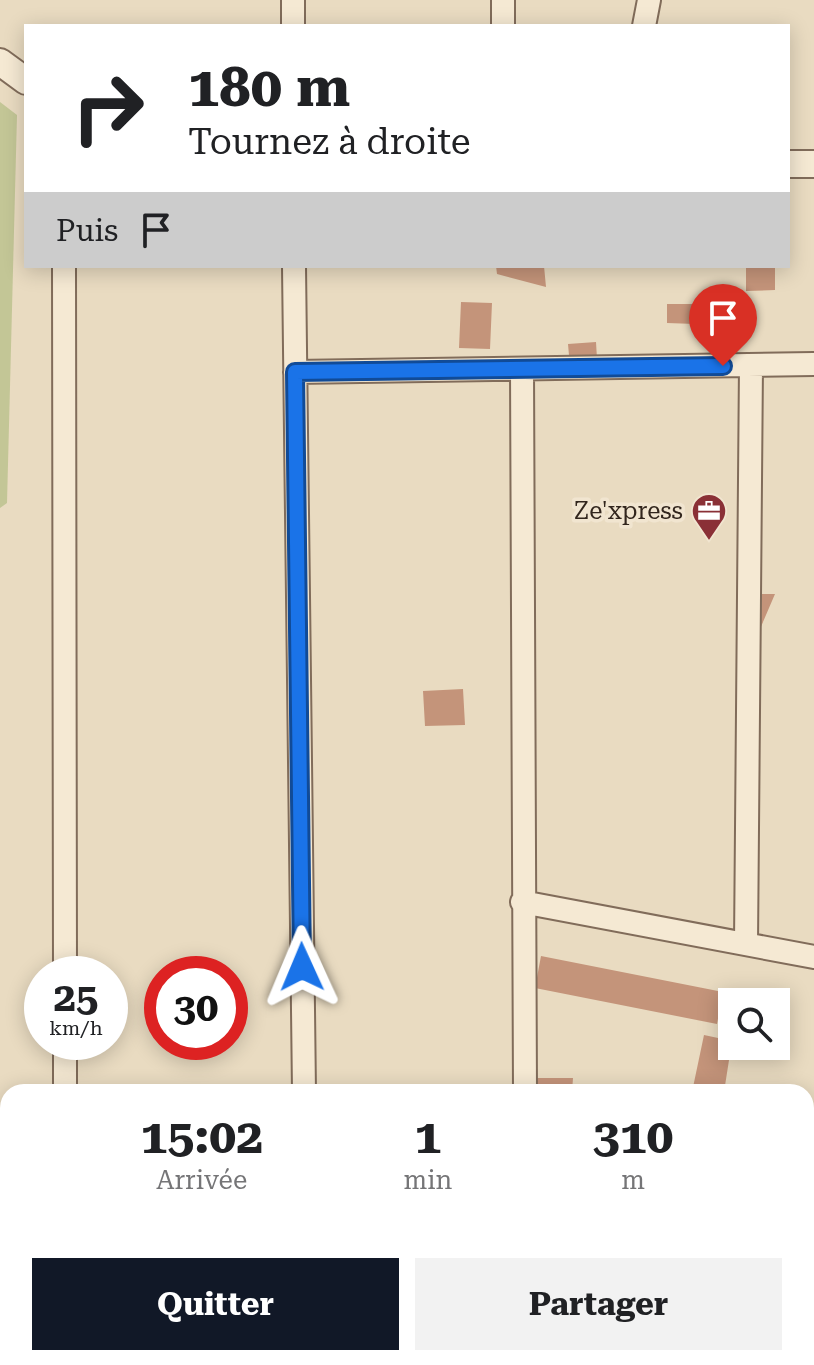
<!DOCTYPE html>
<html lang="fr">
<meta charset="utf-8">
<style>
:root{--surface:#fff;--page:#f2f2f2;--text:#202124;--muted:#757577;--accent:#111827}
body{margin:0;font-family:"Roboto Serif",serif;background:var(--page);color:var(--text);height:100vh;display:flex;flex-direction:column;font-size:30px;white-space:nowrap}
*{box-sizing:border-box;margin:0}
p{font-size:26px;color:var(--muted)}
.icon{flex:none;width:44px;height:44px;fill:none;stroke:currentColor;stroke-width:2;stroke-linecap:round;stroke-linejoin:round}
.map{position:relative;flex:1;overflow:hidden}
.sheet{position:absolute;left:0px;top:1084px;width:814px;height:282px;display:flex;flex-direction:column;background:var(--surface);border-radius:24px 24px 0 0;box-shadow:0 4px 20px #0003}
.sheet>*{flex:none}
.top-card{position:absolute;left:24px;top:24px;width:766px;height:244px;border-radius:0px;box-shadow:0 4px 20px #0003;background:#fff;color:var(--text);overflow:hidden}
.fabs{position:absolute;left:718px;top:988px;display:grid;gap:16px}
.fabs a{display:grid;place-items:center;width:72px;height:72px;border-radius:0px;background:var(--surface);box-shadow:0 4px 20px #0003;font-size:40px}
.speed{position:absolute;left:24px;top:956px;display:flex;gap:16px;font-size:40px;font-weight:700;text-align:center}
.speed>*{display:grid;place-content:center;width:104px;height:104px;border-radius:50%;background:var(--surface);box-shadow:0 4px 20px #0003;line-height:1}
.speed small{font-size:20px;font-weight:400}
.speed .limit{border:12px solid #d22;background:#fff;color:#111}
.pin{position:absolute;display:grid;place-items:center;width:68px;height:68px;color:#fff;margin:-82px -34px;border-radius:50% 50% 50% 0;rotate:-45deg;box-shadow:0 0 8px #0007}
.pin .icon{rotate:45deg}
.me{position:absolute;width:88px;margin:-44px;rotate:359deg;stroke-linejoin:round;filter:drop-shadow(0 0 6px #0008)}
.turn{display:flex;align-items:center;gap:28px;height:168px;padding:0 32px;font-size:36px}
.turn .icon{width:104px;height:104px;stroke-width:2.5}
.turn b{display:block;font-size:56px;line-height:68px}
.then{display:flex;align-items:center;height:76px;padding:0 32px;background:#0003;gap:16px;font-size:30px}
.eta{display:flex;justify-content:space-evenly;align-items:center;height:136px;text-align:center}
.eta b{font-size:48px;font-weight:700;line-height:56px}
.primary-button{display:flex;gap:16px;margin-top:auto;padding:16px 32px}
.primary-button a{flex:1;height:92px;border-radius:0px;background:var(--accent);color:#fff;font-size:32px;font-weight:700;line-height:92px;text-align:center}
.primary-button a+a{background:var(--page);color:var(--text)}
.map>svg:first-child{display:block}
</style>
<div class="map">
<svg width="814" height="1365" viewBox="0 0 814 1365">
<rect width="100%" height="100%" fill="#e9dbc1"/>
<path fill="#c3c696" d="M0,102L17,115L7,503L0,508Z"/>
<path fill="#c4947a" d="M496,266H544L546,287L497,274Z
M746,266H775V290L746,291Z
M461,302L492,303L490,349L459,348Z
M667,304H695V324L667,323Z
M596,342L598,376L571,378L568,344Z
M758,594H775L757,636Z
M463,689L465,725L425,726L423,691Z
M541,956L723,992L717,1024L535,988Z
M704,1035L732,1041L724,1092H692Z
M537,1078H573L572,1092H537Z"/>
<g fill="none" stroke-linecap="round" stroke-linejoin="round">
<defs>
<path id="minor" d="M293,0V26
M503,0V26
M644,26L649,0
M64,266L65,974
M294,266L304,1092
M522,369L525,1092
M295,372L814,364
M522,902L814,957
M746,944L751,365
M65,1042V1092
M806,1350H814
M67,1358V1365
M307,1358V1365
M528,1358V1365"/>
<path id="tertiary" d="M0,62L26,81
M788,164H814"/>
<path id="secondary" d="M806,1171L814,1148
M740,1365L743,1358"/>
</defs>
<use href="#minor" stroke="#816c5a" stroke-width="26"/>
<use href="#tertiary" stroke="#816c5a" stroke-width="30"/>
<use href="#secondary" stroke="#634e3d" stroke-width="34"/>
<use href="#minor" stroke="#f5e9d3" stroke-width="22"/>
<use href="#tertiary" stroke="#f5e9d3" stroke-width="26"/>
<use href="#secondary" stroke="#f5e9d3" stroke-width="30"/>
</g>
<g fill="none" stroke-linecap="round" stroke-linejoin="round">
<defs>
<path id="route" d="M302,967L295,372L723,366"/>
</defs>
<use href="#route" stroke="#114b97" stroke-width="20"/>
<use href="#route" stroke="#1a73e8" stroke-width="14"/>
</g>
<defs>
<symbol id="office-pin" viewBox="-11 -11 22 30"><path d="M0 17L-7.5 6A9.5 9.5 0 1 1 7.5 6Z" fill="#8a3036" stroke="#f1e5d0"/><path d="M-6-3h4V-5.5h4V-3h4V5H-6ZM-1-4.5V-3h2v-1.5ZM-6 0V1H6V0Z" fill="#fff"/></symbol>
</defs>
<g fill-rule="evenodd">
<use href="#office-pin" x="689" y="491" width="40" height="54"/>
</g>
<g text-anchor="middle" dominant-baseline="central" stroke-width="7" stroke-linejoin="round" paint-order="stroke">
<g font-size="24" fill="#32261d" stroke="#f1e5d0" text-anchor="end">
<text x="683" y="511">Ze'xpress</text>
</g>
</g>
</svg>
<div class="fabs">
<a><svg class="icon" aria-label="search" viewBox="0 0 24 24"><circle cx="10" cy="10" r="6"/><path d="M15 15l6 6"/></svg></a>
</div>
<div class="speed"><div>25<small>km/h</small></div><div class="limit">30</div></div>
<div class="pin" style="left:723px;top:366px;background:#d93025"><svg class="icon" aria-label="arrive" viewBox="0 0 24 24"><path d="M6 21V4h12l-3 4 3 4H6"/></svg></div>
<svg class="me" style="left:302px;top:967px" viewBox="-20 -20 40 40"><path d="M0-17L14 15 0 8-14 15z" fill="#1a73e8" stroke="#fff" stroke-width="4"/></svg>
<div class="top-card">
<div class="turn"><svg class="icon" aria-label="right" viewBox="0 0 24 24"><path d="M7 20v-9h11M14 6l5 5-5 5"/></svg><div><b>180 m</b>Tournez à droite</div></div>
<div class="then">Puis<svg class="icon" aria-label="arrive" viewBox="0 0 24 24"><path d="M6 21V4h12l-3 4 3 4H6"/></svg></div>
</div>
<section class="sheet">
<div class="eta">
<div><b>15:02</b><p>Arrivée</p></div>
<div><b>1</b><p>min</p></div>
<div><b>310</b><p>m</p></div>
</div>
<div class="primary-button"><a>Quitter</a><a>Partager</a></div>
</section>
</div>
